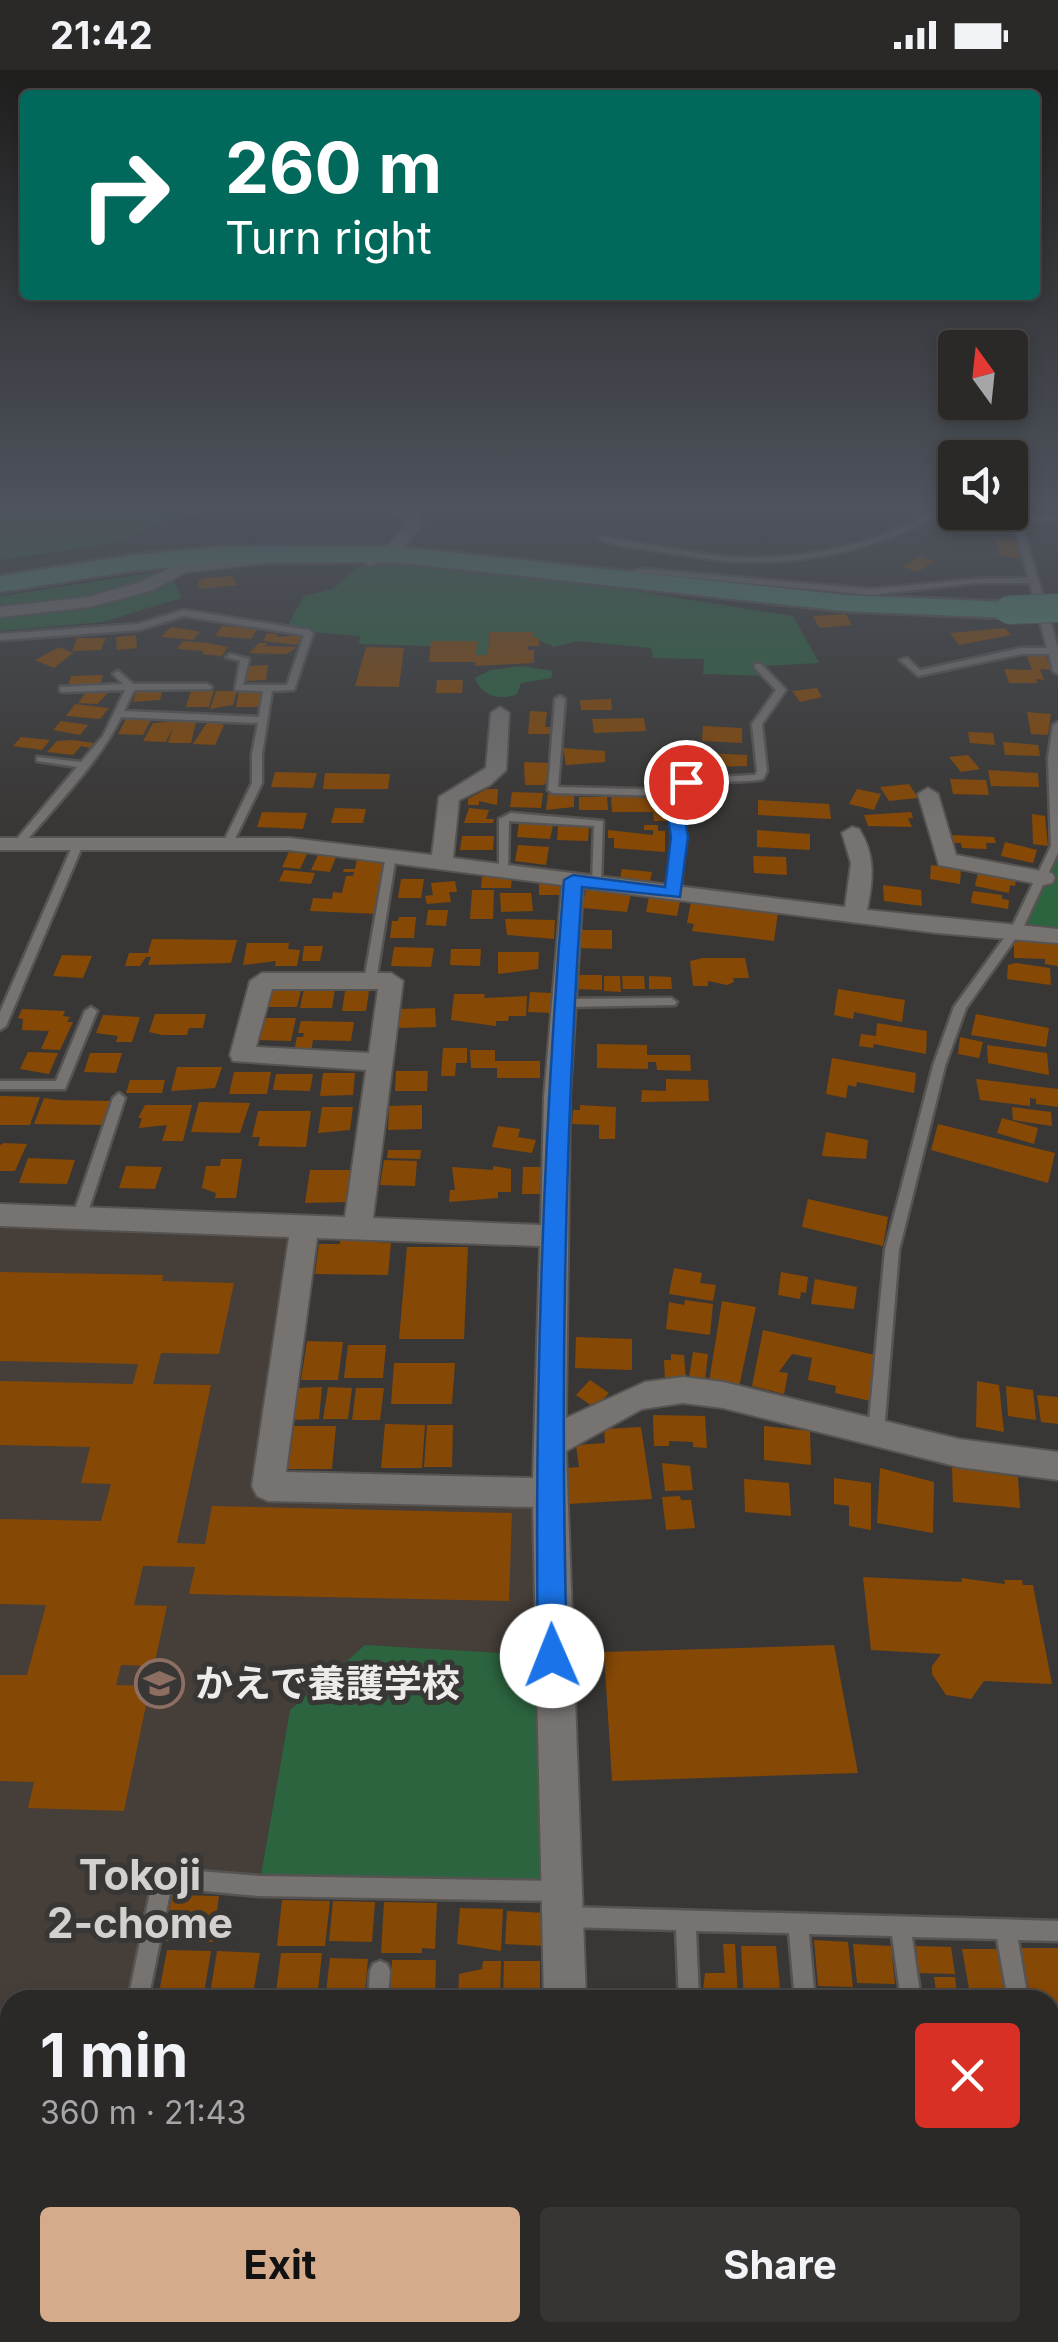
<!DOCTYPE html>
<meta charset="utf-8">
<style>
:root{--surface:#2b2928;--page:#373534;--text:#f1f3f6;--muted:#a6a6a8;--line:#474545;--accent:#d6ab8b}
body{margin:0;font-family:Inter,"Noto Sans JP",sans-serif;background:var(--page);color:var(--text);height:100vh;display:flex;flex-direction:column;font-size:38px;white-space:nowrap}
*{box-sizing:border-box;margin:0}
p{font-size:32px;color:var(--muted)}
.icon{flex:none;width:55px;height:55px;fill:none;stroke:currentColor;stroke-width:2;stroke-linecap:round;stroke-linejoin:round}
.map{position:relative;flex:1;overflow:hidden}
.sheet{position:absolute;left:0px;top:1920px;width:1060px;height:352px;display:flex;flex-direction:column;background:var(--surface);border-radius:30px 30px 0 0;box-shadow:0 5px 15px #0003,0 0 0 2px var(--line)}
.sheet>*{flex:none}
.banner{position:absolute;left:20px;top:20px;width:1020px;height:210px;border-radius:10px;box-shadow:0 5px 15px #0003,0 0 0 2px var(--line);background:#00695c;color:#fff;overflow:hidden}
.needle{width:65px;rotate:345deg}
.tools{position:absolute;left:938px;top:260px;display:grid;gap:20px}
.tools a{display:grid;place-items:center;width:90px;height:90px;border-radius:10px;background:var(--surface);box-shadow:0 5px 15px #0003,0 0 0 2px var(--line);font-size:50px}
.pin{position:absolute;display:grid;place-items:center;width:85px;height:85px;color:#fff;margin:-42px;border:5px solid #fff;border-radius:50%;box-shadow:0 2px 10px #0007}
.me{position:absolute;width:110px;margin:-55px;rotate:359deg;stroke-linejoin:round;filter:drop-shadow(0 0 8px #0008)}
.turn{display:flex;align-items:center;gap:35px;height:210px;padding:0 40px;font-size:45px}
.turn .icon{width:130px;height:130px;stroke-width:2.5}
.turn b{display:block;font-size:70px;line-height:85px}
.round{display:grid;place-items:center;flex:none;width:105px;height:105px;border-radius:10px;background:var(--page)}
.headline{display:flex;align-items:center;justify-content:space-between;height:170px;padding:0 40px}
h1{font-size:60px;font-weight:700;line-height:75px}
.button{display:flex;gap:20px;margin-top:auto;padding:20px 40px}
.button a{flex:1;height:115px;border-radius:10px;background:var(--accent);color:#111;font-size:40px;font-weight:700;line-height:115px;text-align:center}
.button a+a{background:var(--page);color:var(--text)}
.status{display:flex;justify-content:space-between;align-items:center;height:70px;padding:0 50px;background:var(--surface);direction:ltr}
.status svg{height:28px;fill:currentColor}
.map>svg:first-child{display:block}
</style>
<div class="status"><b>21:42</b><svg viewBox="0 0 49 12"><path d="M0 12V9h3v3zM5 12V6h3v6zM10 12V3h3v9zM15 12V0h3v12zM26 1h20v11H26zM47 4h2v5h-2z"/></svg></div>
<div class="map">
<svg width="1058" height="2272" viewBox="0 0 1058 2272">
<rect width="100%" height="100%" fill="#393735"/>
<path fill="#463e38" d="M0,1145L305,1155L269,1416L549,1423L552,1586L290,1640L259,1816L163,1808L138,1930H10V2262L288,2263L287,2272H0Z"/>
<path fill="#2c643f" d="M202,438L168,447L122,472L0,490V439Z
M414,493L520,503L793,546L819,593L760,596L770,606L703,604L704,589L653,588L651,578L577,571L554,577L533,568L532,562H489L488,585H476L477,571L431,576L359,574L360,566L285,560L304,526L333,519L357,497Z
M170,500L181,528L103,552L0,561V526Z
M522,596L553,601L551,608L521,613L517,624C500,631 481,626 475,608L491,600Z
M1054,783L1058,784V866L1017,858Z
M365,1575L552,1586L564,1821L259,1816L290,1640Z"/>
<path fill="#864805" d="M996,470L1017,471L1021,488L999,486Z
M920,486L935,492L917,502L902,496Z
M232,506L238,515L199,519L198,511L204,508Z
M846,544L852,555L819,558L813,546Z
M222,556L243,557L257,560L251,569L215,566Z
M171,557L191,560L200,562L193,570L161,567Z
M1005,558L1011,565L959,575L950,563Z
M489,562H533V568H539V576H528V580H534V593L475,596L476,592H429L431,571H477L476,585H488Z
M267,563L278,564L276,567L303,565L298,575L263,571Z
M136,565L137,578L117,580L116,567Z
M77,568H106L101,580L72,581Z
M183,571L208,573L228,577L222,586L202,584L204,581L177,579Z
M259,573H267L265,576L297,577L287,584L249,583Z
M59,577L73,583L54,598L35,590Z
M366,577L404,578L399,617L355,616Z
M1026,583L1045,584L1052,600L1040,599L1044,610L1036,609L1037,613H1009L1004,599L1032,600Z
M268,595L266,610L246,611L249,596Z
M103,605L101,613L68,616L71,606Z
M437,610H463L462,623H436Z
M817,618L822,627L800,632L792,621Z
M191,620H214L209,637H186Z
M162,621L160,630L133,632L136,622Z
M216,621H237L233,635L210,639Z
M239,621H262L259,637H236Z
M109,622L97,634L78,633L85,623Z
M611,629L612,640H581L580,630Z
M75,634L109,638L100,649L66,646Z
M530,641L547,642L545,657H550V664H528Z
M1027,642L1051,644L1048,665L1031,664Z
M644,648L646,661L594,663L592,649Z
M126,649L151,650L143,665L118,664Z
M61,651L88,655L80,665L53,660Z
M177,651L196,652L191,673H168L173,657L166,672L143,671L153,653Z
M208,651L224,655L215,675L193,674Z
M703,656L742,658V673L702,671Z
M968,662L993,663L995,675L970,673Z
M21,667L50,670L42,680L13,676Z
M72,670L94,673L90,678L81,676L73,685L47,682L57,671Z
M1003,672L1038,675L1040,686L1005,685Z
M563,678L605,681V692L566,695Z
M705,683L747,685V696L705,697Z
M670,684L696,685L695,701L652,702L653,686Z
M968,685L980,699L961,702L949,687Z
M524,692L550,693L548,711L544,715H525Z
M988,700L1038,703L1039,717L991,716Z
M275,702L317,703L313,718L271,717Z
M325,703L390,704L388,719H323Z
M950,709L986,710L989,725L953,724Z
M909,714L918,728L889,731L880,717Z
M487,719H498L497,735L479,731V735H468V729Z
M857,719L881,724L874,740L849,734Z
M512,722L543,723L541,738L510,737Z
M548,724L574,725V737L546,740Z
M611,725L665,730L667,751H654L653,742H612Z
M579,727H607L608,740H579Z
M758,730L829,734L831,749L758,745Z
M335,738L366,739L363,753H331Z
M469,738L489,740L486,749H494L493,753H464Z
M262,742L307,743L303,759L257,757Z
M911,742L913,748H908L912,757L868,756L864,745Z
M1032,744L1045,746L1048,776L1033,774Z
M519,753L553,755L550,769L517,767Z
M644,755H658V761H665V782L614,778V768H608V760L653,765V760H644Z
M558,756L589,757L588,771L557,770Z
M757,760L810,764V780L757,777Z
M952,765L994,767L996,773H986L987,779L962,778L961,773H954Z
M462,766H494L493,780H460Z
M1005,772L1037,780L1033,793L1001,786Z
M518,775L549,777L546,795L515,791Z
M289,782L307,784L300,799L282,797Z
M318,785L336,787L330,802L311,800Z
M753,786L786,787L787,805L754,803Z
M357,789L384,791L378,844L310,841L313,828L332,829L333,822L342,823L346,806H353L354,802H343L344,799H355Z
M931,795L961,799L960,814L930,809Z
M622,799L652,802L650,811L620,808Z
M284,800L315,803L311,814L279,811Z
M978,802L1016,809L1015,816L1010,815L1009,823L975,816Z
M482,807H512L511,818H481Z
M401,809H424L421,828H398Z
M455,811L457,822H449L451,832L427,834L425,826L433,825L431,813Z
M539,814H564V825H539Z
M883,815L921,820L922,836L884,831Z
M472,820H494L493,849H470Z
M586,820L631,824L627,842L582,838Z
M973,821L1002,825V829L1009,830L1008,839L971,833Z
M500,823H531L533,841L501,842Z
M649,827L680,831L677,846L646,842Z
M691,831L778,842L774,871L692,861L694,854L687,853Z
M428,840H448L446,856L426,855Z
M399,847H416L414,868H390L392,851H398Z
M505,849L555,850L554,869L507,865Z
M578,860H612V879L577,878Z
M1014,867L1054,871L1058,874V896L1045,894V889L1014,888Z
M152,869L237,870L231,893L148,895L151,887H146L140,896H125L129,883H148Z
M247,873H289L288,879L300,880L297,896H275L276,891L243,895Z
M304,876H323L320,891H302Z
M394,877L434,878L431,897L391,896Z
M451,879H481L480,896L450,895Z
M498,882H539L538,899L498,904Z
M62,885L92,886L83,908L53,906Z
M703,888H745L749,908H733L734,912L727,915L708,911V916H693L690,891Z
M1016,893L1050,898L1051,915L1007,909L1008,895Z
M575,905H602V920L575,919Z
M604,906H620L621,922L604,921Z
M622,906H644L645,919H623Z
M649,906L671,907L672,919H649Z
M304,919H335L332,938H300Z
M838,919L905,930L902,952L854,942L853,949L834,945Z
M270,920L301,921L297,937H266Z
M345,921H369L366,941H342Z
M530,922L552,923L551,943L528,942Z
M454,924H485L484,928L527,926L526,946H509L508,951H496V956L451,950Z
M435,938L436,957L398,958V939Z
M22,939L65,941L63,946L70,947L67,952H73L60,980L41,979L49,961L22,960L23,949L18,948Z
M155,944H206L203,958H189L187,965H162L149,962Z
M976,944L1049,958L1046,977L971,965Z
M103,945L140,947L132,972H116L118,966L96,963Z
M263,948H296L291,971L257,970Z
M301,951L354,952L351,971L313,970L311,982L294,981L297,967H303L304,963H298Z
M877,953L927,961L926,984L874,974L873,978L859,976L861,964L876,966Z
M960,967L983,972L979,988L958,984Z
M597,974L647,975V985H690L691,1001L657,1000L656,992H648V999L597,998Z
M987,975L1047,983L1049,1005L988,993Z
M443,978H467V993H456L455,1006H441Z
M470,980H495V991H540V1008H497V998H471Z
M28,982L58,983L49,1004L20,999Z
M90,983H122L116,1003L84,1002Z
M832,988L916,1003L914,1023L857,1012L856,1017L848,1015L846,1028L826,1024Z
M177,997H222L215,1018L171,1021Z
M396,1001H428L427,1021H395Z
M234,1002H271L267,1024H229Z
M323,1003H355L353,1025L320,1026Z
M276,1004H313L310,1021L273,1020Z
M666,1009L708,1010L709,1031L641,1032L642,1020L666,1021Z
M976,1009L1058,1019V1037L1036,1034V1029L1030,1028V1036L980,1030Z
M130,1010H165L162,1023H126Z
M0,1026L40,1027L30,1055H0Z
M44,1028L59,1030L111,1031L103,1055L34,1054Z
M199,1032L250,1033L240,1063L191,1062Z
M145,1035H192L183,1071H162L167,1055L139,1058L142,1048H138Z
M422,1035V1059L388,1060L389,1036Z
M580,1035L616,1037L615,1069H599V1055L572,1054L573,1040H580Z
M322,1037H353L350,1060L318,1063Z
M1012,1037L1051,1042L1052,1056L1013,1050Z
M258,1041H311L306,1077L258,1076L260,1067H252Z
M1002,1048L1038,1058L1034,1074L997,1063Z
M938,1054L1055,1083L1048,1113L931,1080Z
M498,1056L520,1059L518,1067L536,1070L532,1083L492,1077Z
M826,1062L868,1070L866,1089L822,1086Z
M4,1073L27,1074L15,1101H0V1075Z
M388,1080H421L420,1089L387,1088Z
M28,1088L75,1090L67,1114L19,1113Z
M221,1089H242L236,1128H215L216,1123L202,1118L206,1096H220Z
M384,1090L417,1091L415,1116L380,1115Z
M126,1096L162,1097L155,1119L119,1118Z
M493,1096L511,1099V1122H498V1128L449,1132L450,1120H455L452,1097L493,1100Z
M523,1097H542V1124H522Z
M310,1100H352L348,1132L305,1133Z
M808,1129L888,1147L883,1176L802,1157Z
M340,1170L391,1173L388,1205L315,1204L319,1174H340Z
M407,1177H468L464,1269H399Z
M674,1198L702,1203L700,1213L716,1215L713,1231L669,1224Z
M0,1202L163,1205L162,1211L234,1213L219,1284L161,1283L153,1314L211,1315L177,1473L205,1474L212,1436L512,1443L509,1531L189,1524L195,1497L143,1496L134,1535L167,1536L154,1596L121,1595L116,1615L150,1616L124,1741L28,1738L34,1712L0,1711V1605H27L46,1535L0,1534V1449L101,1451L111,1414L81,1413L90,1377L0,1375V1311L133,1314L138,1294L0,1291Z
M781,1202L808,1207L806,1223L801,1222L800,1229L778,1225Z
M815,1209L857,1217L854,1239L811,1234Z
M685,1230L713,1234L710,1265L666,1259L669,1232L684,1235Z
M722,1231L756,1237L739,1317L709,1312Z
M763,1260L875,1285L870,1331L835,1323L836,1316L808,1310L812,1288L792,1284L779,1302L788,1303L784,1324L752,1316Z
M576,1267L632,1269V1300L575,1298Z
M307,1271L343,1272L338,1310H301Z
M348,1275H386L383,1308H344Z
M693,1282L708,1284L705,1310L689,1308Z
M671,1284L684,1285L686,1310H665L664,1290H671Z
M394,1293H455L452,1334H391Z
M590,1310L609,1323L595,1338L576,1325Z
M977,1311L999,1315L1004,1362L976,1357Z
M1006,1316L1033,1320L1036,1350L1008,1346Z
M322,1317L319,1349L293,1350L297,1318Z
M328,1317L352,1318L348,1349H323Z
M356,1318H384L380,1350H352Z
M1037,1325L1058,1327V1354L1041,1352Z
M653,1345L705,1346L707,1378L693,1377V1372L669,1371V1376H654Z
M385,1354L425,1355L422,1398H381Z
M427,1355H453L452,1397H424Z
M294,1356H336L332,1399H288Z
M764,1356L810,1361L811,1395L764,1390Z
M641,1357L652,1429L569,1434L566,1398L579,1397L576,1375L605,1373L604,1359Z
M662,1393L690,1396L693,1420L665,1421Z
M952,1397L1018,1407L1020,1438L953,1432Z
M880,1398L934,1412L933,1463L877,1453Z
M834,1408L871,1413V1460L849,1456V1436L834,1434Z
M744,1409L789,1413L791,1446L745,1442Z
M680,1426L681,1430H691L695,1458L666,1460L662,1427Z
M863,1507L962,1512L961,1508L1005,1514L1004,1510H1022L1023,1515H1033L1052,1614L984,1611L971,1629L946,1625L932,1604V1596L941,1584L871,1580Z
M834,1575L858,1703L612,1711L604,1582Z
M172,1825L219,1826L213,1872L164,1871Z
M282,1830L330,1831L325,1876H277Z
M333,1831L375,1832L372,1872L329,1871Z
M384,1832L437,1833L435,1879L422,1878V1883H381Z
M460,1838L503,1839L501,1881L457,1874Z
M507,1841L546,1843L545,1876L505,1874Z
M814,1870L848,1872L853,1917L818,1916Z
M723,1874H735L738,1930H702L705,1903H725Z
M853,1874L891,1876L895,1914L857,1913Z
M741,1876H776L781,1930H744Z
M916,1876L951,1877L955,1904L919,1903Z
M1020,1878H1058V1946H1050V1930H1031Z
M962,1879H997L1006,1930H971Z
M167,1880L211,1881L203,1930L158,1928Z
M217,1881L260,1883L252,1930H209Z
M281,1883H322L317,1930H275Z
M330,1888L368,1889L365,1923L326,1922Z
M392,1890H436L435,1928H390Z
M483,1891H501L500,1930H458L459,1904L482,1899Z
M504,1891H540V1930H503Z
M934,1907H955L958,1930H922L921,1920H936Z
M1050,1964H1058V2023H1052L1050,2014Z
M0,2148H10V2258H0Z
M1052,2200L1058,2232V2272H1019L1017,2262H1050Z
M108,2262H221L220,2272H106Z
M308,2262H400L399,2272H307Z
M478,2262H524V2272H478Z
M591,2262H690L691,2272H591Z
M724,2262H762V2272H724Z
M850,2262H890L891,2272H851Z
M896,2262H936L937,2272H897Z"/>
<g fill="none" stroke-linecap="round" stroke-linejoin="round">
<defs>
<path id="service" d="M938,438H947C896,475 812,493 750,492C719,492 688,486 658,481C639,478 615,476 598,469L602,467C645,473 688,484 731,487C801,492 878,475 938,438Z
M1017,438H1025V446L1058,448V452L1025,450V465L1058,578V604L1053,601L1049,584H1021L918,606L900,590L907,588L920,600L1021,578H1047L1030,513H976L871,525L644,503L636,506L633,512L626,510L629,502L644,499L871,519L976,509L1028,508L1017,465Z
M184,540L309,560L313,563L294,620L272,621L262,684V713L232,775L228,776L223,773L252,713V684L258,653L121,647C101,690 54,737 23,775H15V771L77,697L37,691V687L81,692L103,666L125,620L63,622L60,621V617L123,614L113,604L118,601L133,614H207L212,617L210,619L134,620L124,641L259,647L263,621L235,620L240,591L226,587L230,584L249,589L243,615H287L304,565L184,546L139,560L0,570V564L138,554Z
M755,594H761L786,620L762,654L767,701L763,709C735,715 700,706 677,724L685,767L680,823L674,826L670,825L668,823L675,767L667,726L553,723L548,720L555,629L560,626L565,629L558,717L670,720L686,710L700,708L755,705L757,701L752,654L776,620L755,598Z
M1058,652V783L1023,858L966,938L945,996L899,1180L884,1362L882,1367L876,1369L870,1367L868,1362L885,1180L933,996L954,937L1012,857L1051,776L1048,688L1053,655Z
M511,743L603,751L601,815L597,816L592,813L594,756L509,751L508,800L507,802H499V749Z
M79,769L84,772L6,956L0,960V942L74,772Z
M391,782L396,785L376,911L370,915L364,911L386,785Z
M671,928L677,932L675,935L563,937L557,933L563,929Z
M91,937L97,941L65,1019H0V1011H56L85,941Z
M119,1023L125,1028L86,1148L84,1152H74L72,1148L113,1028Z
M163,1798L259,1806L558,1811L565,1814L568,1821L565,1828L558,1831L259,1826L171,1818L148,1930H128L153,1808L156,1801Z
M566,1837L1058,1851V1871L1018,1870L1028,1930H1008L997,1869L912,1867L921,1930H901L892,1866L809,1864L815,1930H795L789,1863L696,1861L699,1930H679L676,1860L566,1857L559,1854L556,1847L559,1840Z
M380,1891L387,1894L390,1901L388,1930H368L370,1901L373,1894Z
M0,2025H10V2047H0Z
M1050,2090L1058,2093V2156L1050,2153Z
M276,2262H300L299,2272H275Z
M404,2262H428V2272H404Z
M693,2262H717V2272H693Z
M822,2262H846L847,2272H823Z
M945,2262H969L970,2272H946Z"/>
<path id="minor" d="M173,438H215C206,445 182,445 173,438Z
M375,438C394,438 415,433 423,454L396,487L369,496L361,491L384,480L407,453L399,445Z
M261,485L267,487V493L186,502L153,520L89,537L0,547V537L88,527L141,512L182,492Z
M500,637L509,643L506,700L490,715L459,730L453,788L845,837L851,793L842,763L852,757L859,759C876,785 873,811 867,840L1058,859V873L937,863L583,818L570,1027L566,1348L645,1312L683,1307L723,1312L959,1369L1058,1382V1410L959,1397L723,1338L683,1333L642,1339L566,1381L586,1930H544L533,1437L268,1431L257,1426L252,1416L289,1167L0,1156V1134L345,1147L366,1000L233,991L230,985L250,911L262,903H391L403,911L373,1148L541,1155L544,1027L562,815L290,780H0V768H290L432,785L439,727L486,698L491,643ZM272,919H378L369,983L256,977ZM317,1168L540,1176L533,1408L286,1402Z
M928,718L938,724L956,785L1052,803L1055,808L1052,813L1044,815L939,795L918,724Z
M535,2262H583V2272H535Z"/>
<path id="primary" d="M392,476L844,525L1009,532L1023,540L1009,548L844,541L392,492L216,493L132,501L0,522V506L132,485L216,477Z"/>
</defs>
<use href="#service" stroke="#565452" stroke-width="5"/>
<use href="#minor" stroke="#565452" stroke-width="4"/>
<use href="#primary" stroke="#565452" stroke-width="5"/>
<use href="#service" fill="#767371" fill-rule="evenodd"/>
<use href="#minor" fill="#767371" fill-rule="evenodd"/>
<use href="#primary" fill="#538b76" fill-rule="evenodd"/>
<defs>
<path id="primary-bridge" d="M1009,540L1058,538"/>
</defs>
<use href="#primary-bridge" stroke="#565452" stroke-width="30" stroke-linecap="butt"/>
<use href="#primary-bridge" stroke="#538b76" stroke-width="28"/>
</g>
<linearGradient id="sky" x2="0" y2="1"><stop stop-color="#1f1e1d"/><stop offset="0.58" stop-color="#4e535c"/><stop offset="1" stop-color="#4e535c" stop-opacity="0"/></linearGradient>
<rect width="1058" height="757" fill="url(#sky)"/>
<path fill="#1a73e8" stroke="#114b97" stroke-width="2.5" d="M680,709L694,712L681,725L688,767L680,827L582,817C564,1074 560,1329 567,1586L563,1597L552,1601L542,1597L538,1586C534,1327 543,1069 564,810L573,805L665,817L671,767L664,723Z"/>
<defs>
<symbol id="school-ring" viewBox="-11 -11 22 22"><circle r="9.5" fill="#393735" stroke="#8d6e63" stroke-width="1.5"/><path d="M0-5L7-2L0 1L-7-2ZM-4 1L0 2.5L4 1V4Q0 6-4 4Z" fill="#8d6e63"/></symbol>
</defs>
<g fill-rule="evenodd">
<use href="#school-ring" x="132" y="1586" width="55" height="55"/>
</g>
<g text-anchor="middle" dominant-baseline="central" stroke-width="10" stroke-linejoin="round" paint-order="stroke">
<g font-size="38" font-weight="bold" fill="#eeeceb" stroke="#393735" text-anchor="start">
<text x="195" y="1613">かえで養護学校</text>
</g>
<g font-size="42" font-weight="bold" fill="#d3d0cd" stroke="#393735">
<text x="140" y="1804">Tokoji<tspan x="140" dy="48">2-chome</tspan></text>
</g>
</g>
</svg>
<div class="tools">
<a><svg class="needle" viewBox="-14 -14 28 28"><path d="M0-13l5 13h-10z" fill="#e53935"/><path d="M0 13l5-13h-10z" fill="#a6a6a8"/></svg></a>
<a><svg class="icon" aria-label="sound" viewBox="0 0 24 24"><path d="M4 9h4l5-4v14l-5-4H4zM17 9q2 3 0 6"/></svg></a>
</div>
<div class="pin" style="left:686px;top:712px;background:#d93025"><svg class="icon" aria-label="arrive" viewBox="0 0 24 24"><path d="M6 21V4h12l-3 4 3 4H6"/></svg></div>
<svg class="me" style="left:552px;top:1586px" viewBox="-20 -20 40 40"><circle r="19" fill="#fff"/><path d="M0-13L10 11 0 6-10 11z" fill="#1a73e8"/></svg>
<div class="banner">
<div class="turn"><svg class="icon" aria-label="right" viewBox="0 0 24 24"><path d="M7 20v-9h11M14 6l5 5-5 5"/></svg><div><b>260 m</b>Turn right</div></div>
</div>
<section class="sheet">
<div class="headline"><div><h1>1 min</h1><p>360 m · 21:43</p></div><a class="round" style="background:#d93025;color:#fff"><svg class="icon" aria-label="close" viewBox="0 0 24 24"><path d="M6 6l12 12M18 6L6 18"/></svg></a></div>
<div class="button"><a>Exit</a><a>Share</a></div>
</section>
</div>
